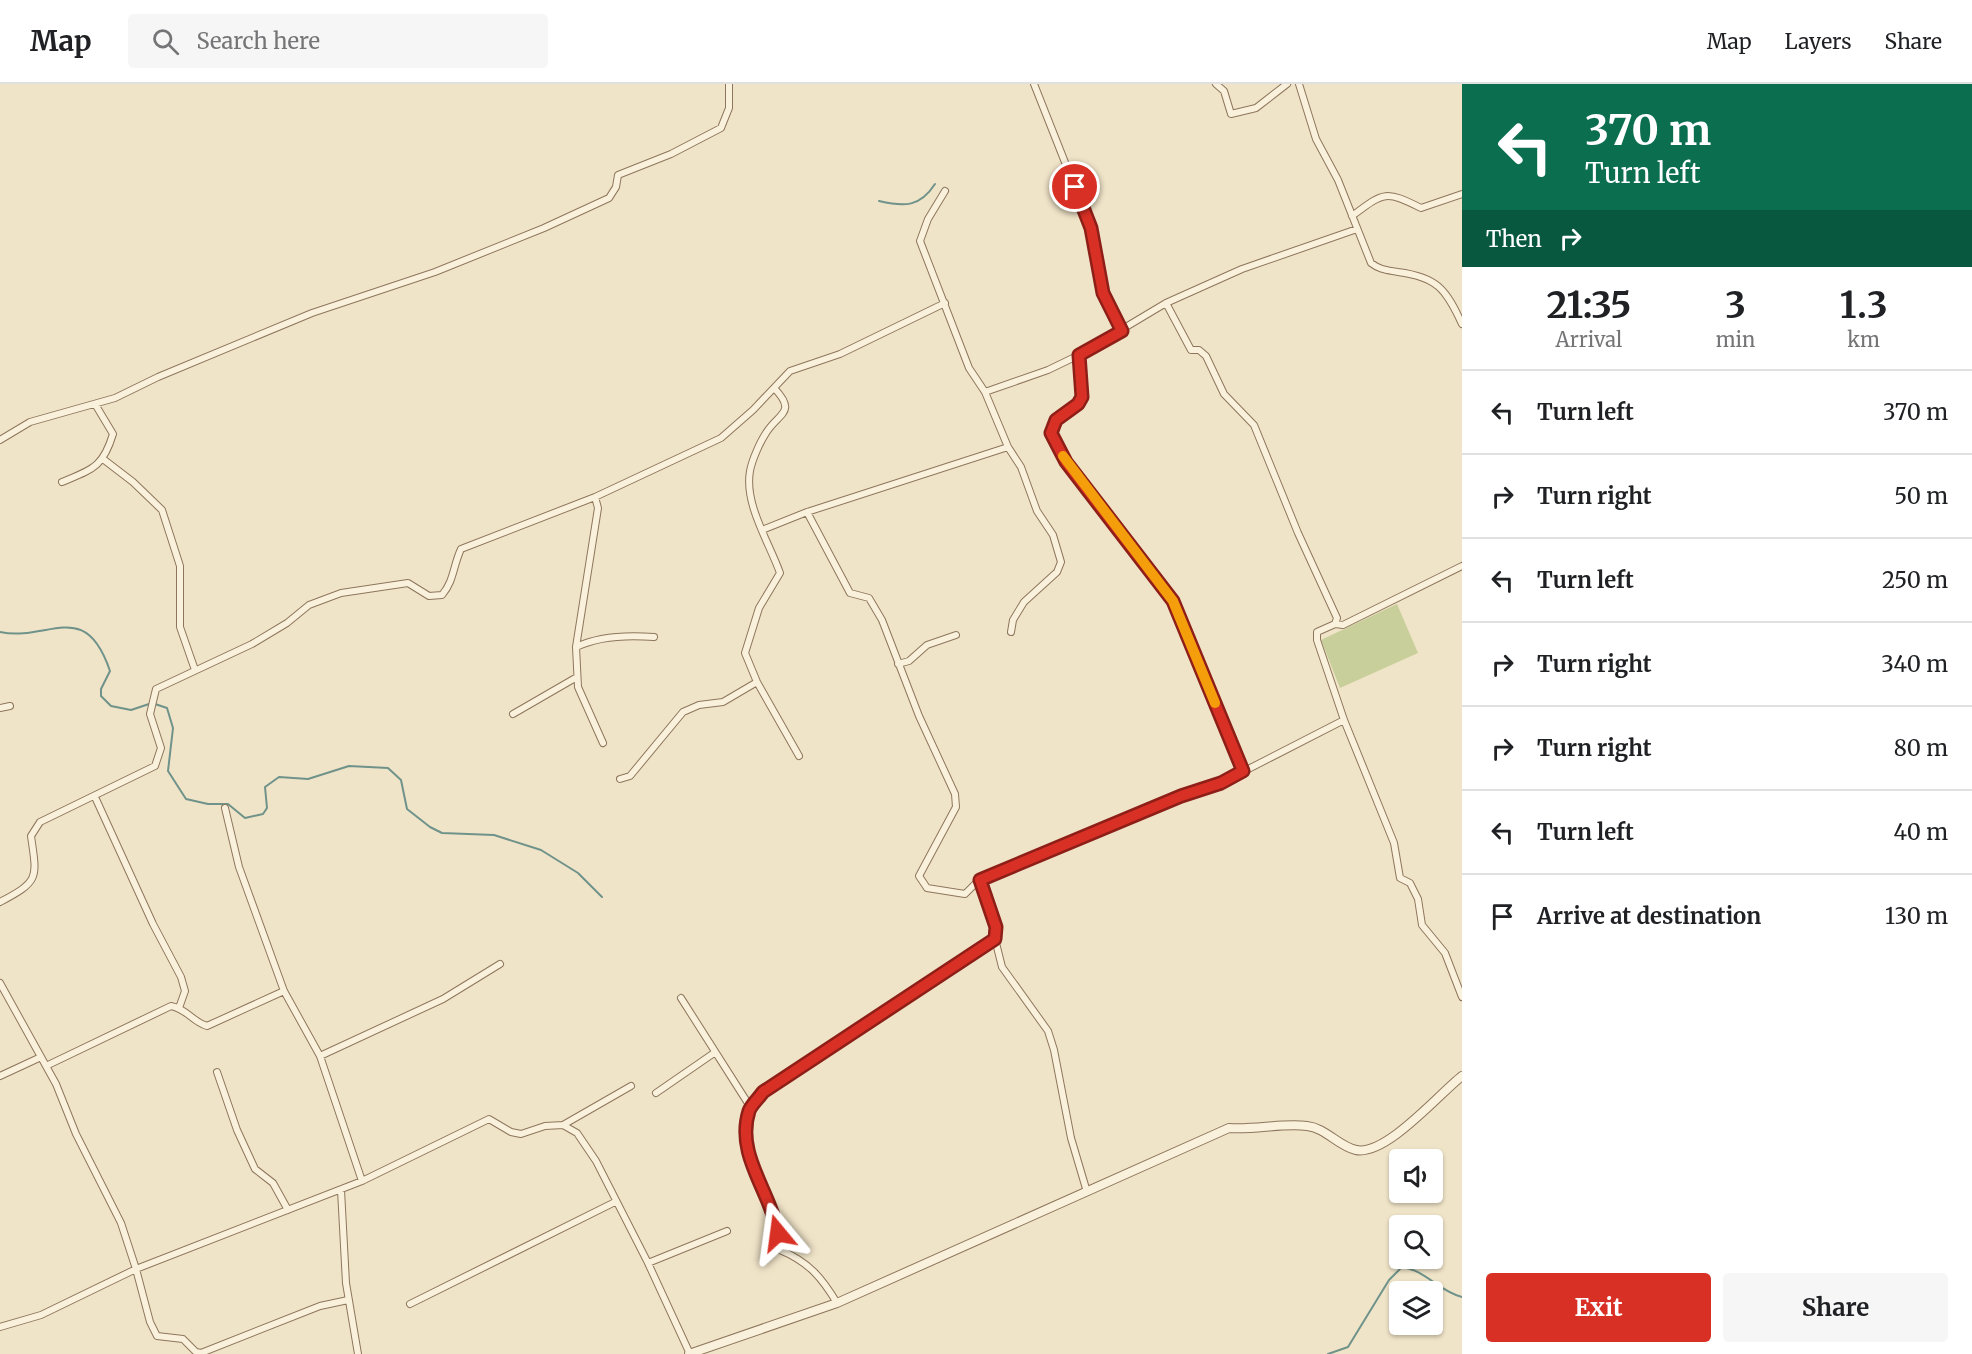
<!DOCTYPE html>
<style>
:root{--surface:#fff;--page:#f6f6f6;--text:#202124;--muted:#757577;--line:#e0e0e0;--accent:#d93025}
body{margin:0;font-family:Merriweather,serif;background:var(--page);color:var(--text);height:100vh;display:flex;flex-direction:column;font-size:22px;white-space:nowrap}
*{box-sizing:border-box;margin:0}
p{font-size:20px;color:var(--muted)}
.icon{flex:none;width:33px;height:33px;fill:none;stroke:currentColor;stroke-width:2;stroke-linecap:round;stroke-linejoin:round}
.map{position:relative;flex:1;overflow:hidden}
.panel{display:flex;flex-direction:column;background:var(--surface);width:510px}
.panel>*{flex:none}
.banner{background:#0b6e4f;color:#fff;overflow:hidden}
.fabs{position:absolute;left:1389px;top:1065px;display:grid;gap:12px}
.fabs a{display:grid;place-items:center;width:54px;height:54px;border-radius:6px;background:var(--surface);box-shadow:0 2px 4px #0004;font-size:30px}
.pin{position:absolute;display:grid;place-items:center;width:51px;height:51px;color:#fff;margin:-26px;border:3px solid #fff;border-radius:50%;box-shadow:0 2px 6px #0007}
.me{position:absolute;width:66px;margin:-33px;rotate:344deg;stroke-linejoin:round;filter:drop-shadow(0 0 4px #0008)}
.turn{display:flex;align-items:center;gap:21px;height:126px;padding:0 24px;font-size:27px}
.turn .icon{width:78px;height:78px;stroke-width:2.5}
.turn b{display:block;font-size:42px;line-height:51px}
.then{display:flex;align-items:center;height:57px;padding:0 24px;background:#0003;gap:12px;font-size:22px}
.eta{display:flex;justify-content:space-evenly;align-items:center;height:102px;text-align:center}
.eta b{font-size:36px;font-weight:700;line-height:42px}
.cta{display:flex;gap:12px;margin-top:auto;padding:12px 24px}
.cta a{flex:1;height:69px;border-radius:6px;background:var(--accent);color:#fff;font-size:24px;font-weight:700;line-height:69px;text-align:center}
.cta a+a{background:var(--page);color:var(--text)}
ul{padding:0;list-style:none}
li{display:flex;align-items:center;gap:18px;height:84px;padding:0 24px;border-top:2px solid var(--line)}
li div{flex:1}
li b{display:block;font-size:22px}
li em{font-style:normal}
header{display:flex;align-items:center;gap:36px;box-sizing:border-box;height:84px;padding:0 30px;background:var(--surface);border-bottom:2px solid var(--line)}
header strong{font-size:28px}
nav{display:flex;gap:33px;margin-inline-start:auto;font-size:21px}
.search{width:420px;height:54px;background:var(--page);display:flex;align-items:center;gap:15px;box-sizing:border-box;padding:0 21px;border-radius:6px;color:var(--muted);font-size:22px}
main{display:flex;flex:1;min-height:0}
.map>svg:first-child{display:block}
</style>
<header>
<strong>Map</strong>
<div class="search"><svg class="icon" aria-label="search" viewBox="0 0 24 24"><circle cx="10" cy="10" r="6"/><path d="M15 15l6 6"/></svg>Search here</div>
<nav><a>Map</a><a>Layers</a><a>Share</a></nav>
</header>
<main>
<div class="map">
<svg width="1462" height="1270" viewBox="0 0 1462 1270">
<rect width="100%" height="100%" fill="#f0e4c8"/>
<path fill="#c9cf9b" d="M1397,520L1418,569L1340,604L1321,556Z"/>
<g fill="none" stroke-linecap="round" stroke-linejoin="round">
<path stroke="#6f938a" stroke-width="2" d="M879,117C905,123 920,123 935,100
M0,548C49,558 85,513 110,587L101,605V612L111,622L131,626L152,619L167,624L173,644L168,687L186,715L208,720H228L245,734L263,730L267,724L265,703L279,693L308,695L349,682L388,684L401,696L407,725L430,743L442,749L494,751L541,766L578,789L602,813
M1328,1270L1348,1263L1389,1196L1402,1183C1425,1186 1440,1208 1462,1213"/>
<defs>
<path id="minor" d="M1034,0L1091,144L1103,209L1122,247
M1216,0L1224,7L1231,30L1256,24L1287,0
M1299,0L1316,55L1338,96L1371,179C1380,186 1387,186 1398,188C1437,193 1446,205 1462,240
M945,107L928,135L920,157L969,284L985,308L1008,363L1021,383L1037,427L1053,451L1061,478L1057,488L1024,518L1013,536L1011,548
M1352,132C1384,108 1385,106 1421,124L1462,110
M1166,219L1191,266H1199L1206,272L1224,310L1254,341L1298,449L1337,534L1335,540L1317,548V556L1344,636L1394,759L1400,794L1410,799L1418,815L1422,841L1445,869L1462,913
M1079,271L1082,313L1078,320L1055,336L1051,349L1066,378L1173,517L1243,687
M774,304C798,329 778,329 766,349C760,358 752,376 750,387C744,420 769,458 780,489L759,524L745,569L757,598L799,672
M985,308L1048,286L1079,271L1166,219L1242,185L1357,145
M0,356L30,338L115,314L158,293L312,229L435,188L544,144L609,114L616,103L618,91L671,70L721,44L729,24V0
M103,375L133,398L162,426L180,482V543L195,586
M62,398C93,385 103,383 113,350L95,320
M595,413L598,424L576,563L578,603L603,659
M807,428L850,509L869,514L882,536L919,632L955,710L956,723L919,792L927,804L965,810L979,796
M762,446L807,428L1008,363
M1335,540L1343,541L1462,482
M576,563C599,552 629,551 654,553
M898,580L909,577L927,561L956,551
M0,624L10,622
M513,630L577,593
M620,695L630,692L683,628L699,621L723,618L757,598
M95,713L153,840L181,893L185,907L179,924
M225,724L239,783L284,907L320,972L362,1097
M0,818C40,797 37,794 31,752L40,738L155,682L161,664L150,630L156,605L252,560L287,539L309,521L341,509L408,499L429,512L442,511C454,497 453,482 461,465L595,413L721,354L753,326L790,287L840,270L945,219
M995,855L1002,883L1048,947L1054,966L1071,1054L1087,1108
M0,899L56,1000L76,1050L121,1139L136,1185L150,1238L157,1252L183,1255L196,1268L201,1269L320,1222L348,1216
M681,914L751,1024
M320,972L443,915L500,880
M46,982L171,922C187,925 193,938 207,942L284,907
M217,988L237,1046L255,1085L273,1099L288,1126
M0,992L41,973
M656,1009L714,969
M563,1041L631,1002
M341,1106L346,1199L358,1270
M648,1179L727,1147
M837,1219C822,1194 809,1178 780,1166C779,1155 778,1144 775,1134C762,1084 724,1060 763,1008L995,855L996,843L979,796L1181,712L1221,699L1344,636
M410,1220L615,1118
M0,1243L41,1231L136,1185L362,1097L489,1035L511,1048L521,1050L545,1042L563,1041L577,1049L596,1077L648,1179L690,1270"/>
<path id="tertiary" d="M689,1270L837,1219L1229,1044C1255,1046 1281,1039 1307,1042C1326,1044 1338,1062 1356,1066C1386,1072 1438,1011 1462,992"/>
</defs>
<use href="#minor" stroke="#8d765c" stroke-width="8"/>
<use href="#tertiary" stroke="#8d765c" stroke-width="10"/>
<use href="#minor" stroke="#faf1dc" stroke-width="6"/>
<use href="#tertiary" stroke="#faf1dc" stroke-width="8"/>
</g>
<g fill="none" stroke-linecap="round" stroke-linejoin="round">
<defs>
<path id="route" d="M778,1149C771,1108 735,1071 749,1027C751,1021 759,1014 763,1008L995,855L996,843L980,796L1181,712L1221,699L1243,687L1173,517L1066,378L1051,349L1056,336L1078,320L1082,313L1079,271L1122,247L1103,209L1091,144L1075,103"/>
</defs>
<use href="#route" stroke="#8d1f18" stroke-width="15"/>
<use href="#route" stroke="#d93025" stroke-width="10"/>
<path stroke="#f59e0b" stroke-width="10" d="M1063,372L1173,517L1215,619"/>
</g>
</svg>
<div class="fabs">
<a><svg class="icon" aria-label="sound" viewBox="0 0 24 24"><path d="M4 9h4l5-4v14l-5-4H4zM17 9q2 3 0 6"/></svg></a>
<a><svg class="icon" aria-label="search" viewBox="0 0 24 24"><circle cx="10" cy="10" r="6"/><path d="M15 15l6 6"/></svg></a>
<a><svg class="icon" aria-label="layers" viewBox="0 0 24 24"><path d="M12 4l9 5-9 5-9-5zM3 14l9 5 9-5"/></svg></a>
</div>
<div class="pin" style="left:1075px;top:103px;background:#d93025"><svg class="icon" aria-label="arrive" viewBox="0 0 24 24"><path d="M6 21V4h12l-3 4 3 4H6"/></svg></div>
<svg class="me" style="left:778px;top:1149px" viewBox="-20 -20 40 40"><path d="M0-17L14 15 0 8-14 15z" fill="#d93025" stroke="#fff" stroke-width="4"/></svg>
</div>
<section class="panel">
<div class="banner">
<div class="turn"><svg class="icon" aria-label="left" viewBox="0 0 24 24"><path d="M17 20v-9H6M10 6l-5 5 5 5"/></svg><div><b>370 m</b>Turn left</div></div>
<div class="then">Then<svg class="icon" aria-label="right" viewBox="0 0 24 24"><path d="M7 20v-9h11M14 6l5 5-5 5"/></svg></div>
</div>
<div class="eta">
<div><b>21:35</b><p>Arrival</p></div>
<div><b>3</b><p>min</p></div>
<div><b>1.3</b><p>km</p></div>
</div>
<ul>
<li><svg class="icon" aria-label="left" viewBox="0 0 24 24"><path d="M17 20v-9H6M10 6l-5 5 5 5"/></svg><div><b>Turn left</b></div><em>370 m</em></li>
<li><svg class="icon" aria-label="right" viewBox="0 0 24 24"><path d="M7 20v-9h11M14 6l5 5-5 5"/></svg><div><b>Turn right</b></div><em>50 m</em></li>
<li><svg class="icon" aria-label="left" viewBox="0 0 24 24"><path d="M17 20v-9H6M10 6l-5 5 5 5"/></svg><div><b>Turn left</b></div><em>250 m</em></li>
<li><svg class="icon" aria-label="right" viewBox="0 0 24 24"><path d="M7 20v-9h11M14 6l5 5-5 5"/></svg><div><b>Turn right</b></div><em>340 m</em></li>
<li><svg class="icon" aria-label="right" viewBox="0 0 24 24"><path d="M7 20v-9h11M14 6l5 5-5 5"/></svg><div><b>Turn right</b></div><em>80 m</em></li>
<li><svg class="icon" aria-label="left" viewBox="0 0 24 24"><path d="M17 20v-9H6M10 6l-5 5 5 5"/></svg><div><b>Turn left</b></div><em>40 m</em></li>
<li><svg class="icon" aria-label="arrive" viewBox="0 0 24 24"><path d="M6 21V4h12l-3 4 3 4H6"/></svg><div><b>Arrive at destination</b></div><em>130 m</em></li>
</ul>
<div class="cta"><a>Exit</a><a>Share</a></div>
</section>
</main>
